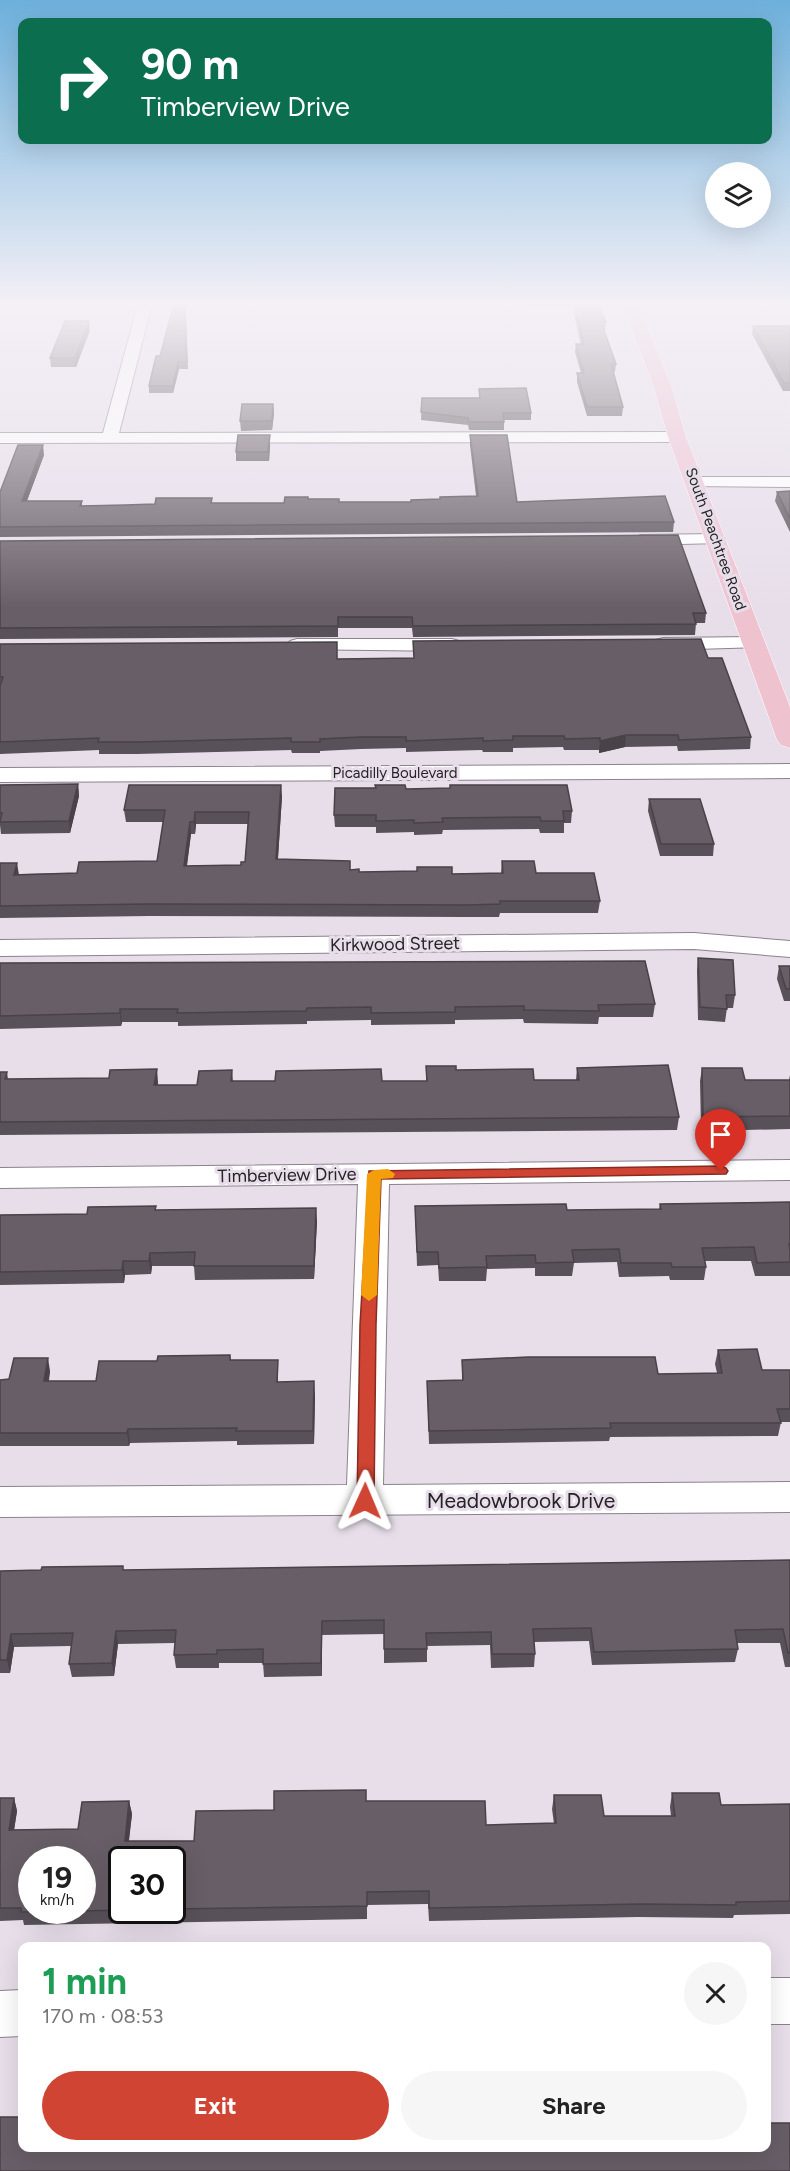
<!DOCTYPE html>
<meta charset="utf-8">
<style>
:root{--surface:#fff;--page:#f6f6f6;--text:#222;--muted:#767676;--accent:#d04433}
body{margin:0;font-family:Figtree,sans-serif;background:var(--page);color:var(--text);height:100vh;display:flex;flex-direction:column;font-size:22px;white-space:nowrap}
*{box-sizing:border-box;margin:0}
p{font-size:20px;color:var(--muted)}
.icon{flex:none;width:33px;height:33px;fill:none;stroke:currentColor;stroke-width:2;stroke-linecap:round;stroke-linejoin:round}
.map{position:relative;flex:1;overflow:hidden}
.panel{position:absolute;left:18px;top:1942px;width:753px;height:210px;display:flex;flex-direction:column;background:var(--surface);border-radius:12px;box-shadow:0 6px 24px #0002}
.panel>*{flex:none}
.top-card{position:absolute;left:18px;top:18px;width:754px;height:126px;border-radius:12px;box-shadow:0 6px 24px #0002;background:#0b6e4f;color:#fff;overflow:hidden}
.controls{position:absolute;left:705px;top:162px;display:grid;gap:12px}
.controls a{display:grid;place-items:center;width:66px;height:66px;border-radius:50%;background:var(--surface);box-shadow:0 6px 24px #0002;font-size:30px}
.speed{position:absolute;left:18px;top:1846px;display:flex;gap:12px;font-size:30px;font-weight:700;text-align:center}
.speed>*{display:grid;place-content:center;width:78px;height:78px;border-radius:50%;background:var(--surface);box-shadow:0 6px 24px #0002;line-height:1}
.speed small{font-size:15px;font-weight:400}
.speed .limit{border:3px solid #111;border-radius:9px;background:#fff;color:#111}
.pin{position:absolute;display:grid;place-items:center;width:51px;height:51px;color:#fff;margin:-62px -26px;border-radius:50% 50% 50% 0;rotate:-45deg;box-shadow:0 0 6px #0007}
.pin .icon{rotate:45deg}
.me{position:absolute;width:66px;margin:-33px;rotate:1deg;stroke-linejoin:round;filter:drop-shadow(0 0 4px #0008)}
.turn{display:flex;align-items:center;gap:21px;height:126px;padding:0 24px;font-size:27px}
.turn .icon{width:78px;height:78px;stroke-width:2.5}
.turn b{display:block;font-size:42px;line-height:51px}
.round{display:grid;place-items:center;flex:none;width:63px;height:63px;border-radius:32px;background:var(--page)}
.headline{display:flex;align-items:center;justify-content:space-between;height:102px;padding:0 24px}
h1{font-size:36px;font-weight:700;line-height:45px;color:#1e9e55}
.action{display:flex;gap:12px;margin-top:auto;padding:12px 24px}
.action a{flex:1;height:69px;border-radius:36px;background:var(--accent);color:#fff;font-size:24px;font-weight:700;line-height:69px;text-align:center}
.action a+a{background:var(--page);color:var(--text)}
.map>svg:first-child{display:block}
</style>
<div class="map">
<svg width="790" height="2171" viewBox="0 0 790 2171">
<rect width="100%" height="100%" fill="#e7deea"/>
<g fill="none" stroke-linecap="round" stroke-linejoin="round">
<defs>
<path id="minor" d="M138,304H152L119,433L677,432L685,437L677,442L0,443V433H103Z
M696,477H790V487L690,486L688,482Z
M716,534L722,535L725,539L722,543L640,545L631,540L640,535Z
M754,637L761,639L764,643L761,647L663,650L656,648L653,644L656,640L663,638Z
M297,639H452L459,641L462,645L459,649L452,651L290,649L287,645L290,641Z
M790,764V778L0,782V768Z
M694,933L790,941V957L694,949L0,956V940Z
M790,1160V1180L389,1184L383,1485L790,1482V1512L0,1517V1487L347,1485L358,1184L0,1188V1168Z
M766,1978H790V2024H766Z
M22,1990V2036L0,2037V1991Z"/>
<path id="major" d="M622,304H638L671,385L686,437L790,707V748L781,745L777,740L668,437L653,385Z"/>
</defs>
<use href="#minor" stroke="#8b828d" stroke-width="2"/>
<use href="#major" stroke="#fff" stroke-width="1"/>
<use href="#minor" fill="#fff" fill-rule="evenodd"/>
<use href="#major" fill="#efc2d0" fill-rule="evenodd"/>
</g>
<path fill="#595159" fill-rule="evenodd" d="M185,304L188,369H179L173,393H149V386L160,356Z
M524,304H598L606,322L605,330H604L616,364L615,372H613L623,407L622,416H587L577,382V373H581L575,352L576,344H581L572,306H524Z
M753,326H790V391H783L752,334Z
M90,330L76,367H51L50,358Z
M479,389L531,413V420H504V430H469L468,425L421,420L422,398H479Z
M273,404L274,413L272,430L241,431L240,421Z
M270,435V445L269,461H236V452Z
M470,435L517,502L674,522L673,532L0,537V492L44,455L27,501H82V506L284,503L308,499L339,502H411L476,496L470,445Z
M790,491V532L775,501L777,492Z
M0,541L706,613L705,623H696L695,635L413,637L412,628H338V637L0,639Z
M413,641L708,658L751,737L750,749L678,751L677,746L625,747L599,753V750H564L563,747L513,748V752H483L482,750L406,752V748L361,749L320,751V753H292L291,750L137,754H99V750L0,754V644L337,659L414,658Z
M78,784L79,796L70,833L1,834L0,825V785Z
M406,789L572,811L571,823H564V833H540L539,829L443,830L442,834L414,835V832L376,833V827H335L334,815Z
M282,796L278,859L350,870L359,872L452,874L501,873L502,861L536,873L600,901L598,913H500L499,917H467L149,916L0,918V863L19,874L77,873L157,861L163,822H126L124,810ZM196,824H248L245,862L241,865L187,866L191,834H195Z
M649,799L714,844L713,856H660L648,811Z
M698,958L735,995L733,1008H727L725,1022L698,1020L697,971Z
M0,963L655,1004L653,1017H599L598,1024L524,1023L523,1019L455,1020V1024L371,1025V1020L307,1021V1024L178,1026V1022H122L121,1026L0,1029Z
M779,966H790V1001H784L777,979Z
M426,1066L534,1080H576L577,1068L679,1117L677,1130L0,1135V1072H7L8,1079L158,1082V1085H197L232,1070L233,1081H426Z
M702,1068L745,1080H789L790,1075V1129L705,1131L701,1129L700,1081Z
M790,1202V1276H755L751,1261H705L706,1267L704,1280H670L669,1276L619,1277L617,1262L574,1263L572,1276H535V1268L487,1269L486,1281H439L438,1265L417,1266L415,1206L567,1210L659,1209L660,1204Z
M156,1210L317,1221L314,1279L195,1280L194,1266H152L151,1274L125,1275L124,1283L0,1285V1215L87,1214Z
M718,1350L762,1370H790V1422H781L778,1436L610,1437L609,1441L429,1444L427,1381L462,1380V1360L658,1374L717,1373L715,1364Z
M230,1355L231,1360L278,1374V1382L315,1395L314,1444L237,1445V1441L130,1443L129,1446H0V1380L9,1379L50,1371L49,1381H96L157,1361Z
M790,1560V1667H785L780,1643H737L738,1649L735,1662L592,1665L589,1641L534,1642L535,1654L534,1667L491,1668L490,1645L427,1646V1662L384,1663V1634L322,1635V1676L264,1677L263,1663H219V1668H176L174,1655L175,1643L118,1644L114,1676L72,1677L69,1664L71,1646L14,1647L10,1673H0V1571L124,1570Z
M672,1793L721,1805L790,1804V1914L734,1915L733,1918L638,1917L429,1921L428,1904L367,1905V1919L24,1925L23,1920L0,1921V1798H14L17,1811L14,1830L78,1829L129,1801L132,1814L129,1841H194L274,1810L366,1801L486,1825L554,1824L552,1809L554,1795L604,1816H671L670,1807ZM122,1860H172V1911H122Z"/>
<path fill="#494248" d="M89,321L90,330L76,367L75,358Z
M178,362L179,369L173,393V386Z
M273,404L274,413L272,430V421Z
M270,435V445L269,461L268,452Z
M43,445L44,455L23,511L22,501Z
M626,735L625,747L599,753L600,741Z
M78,784L79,796L70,833L69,821Z
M281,785L282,796L277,872L276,859Z
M195,812L196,824L195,834L194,822Z
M190,822L191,834L185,878L184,866Z
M17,863L19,875H14Z
M120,1009L122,1022L121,1026L120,1013Z
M157,1069L158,1082L156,1098L154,1085Z
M316,1208L317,1221L314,1279V1266Z
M150,1253L152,1266L151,1274L149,1261Z
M123,1261L125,1275L124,1283L122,1270Z
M48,1358L50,1371L46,1395L44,1381Z
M314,1381L315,1395L314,1444L313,1431Z
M128,1429L130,1443L129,1446L127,1433Z
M322,1621V1676L321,1663Z
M116,1631L118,1644L114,1676L112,1663Z
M11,1634L14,1647L10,1673L7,1660Z
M14,1798L17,1811L12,1843L9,1830Z
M129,1801L132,1814L127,1854L125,1841Z"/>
<path fill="#685e67" stroke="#494248" stroke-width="1.5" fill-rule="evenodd" d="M174,304H185L187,362H178L173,386H149L156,356H160Z
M574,304H598L606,322H601L616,364H611L623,407H587L577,373H584L576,344H584Z
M65,321H89L75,358H50Z
M753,326H790V383H784Z
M526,388L531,413H503L504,422H469L468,418L421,412L422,398H480L479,389Z
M242,404H273L272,421H240Z
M238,435H270L268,452H236Z
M470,435H507L517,502L665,496L674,522L0,527V492L18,445H43L22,501H82L80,506L125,505L155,504L156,498H212L211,503H284L285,497H308V499H339V502H411V500L440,499V497L478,496Z
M790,491V519L777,492Z
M678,535L706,613H693L696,624L413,626L412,617H338V626L0,628V541Z
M701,639L708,658H722L751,737L679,740L678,735H626L600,741V738L565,739L564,736H513V740L483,741V738L406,741V737H361L320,739V742H291V738L136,742H98L99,738L0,742V686L3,677H0V644L337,642V659L414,658L413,641Z
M78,784L69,821L0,822L2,813H0V785Z
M129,785H281L276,859L350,861V870L359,869V872L417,871V867H452V874L503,873L502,861H534L536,873H594L600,901H500V904L467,905L148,904L0,906V863H17L14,875L77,873L79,862L157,861L165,810H124ZM195,812H249L245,862H241V865L184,866L190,822H194Z
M375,785H405L406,789L450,788V785H567L572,811H563L564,821H541L540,817L442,818L443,822L414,823V820L376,821V815H334L335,788H376Z
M649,799H700L714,844H661Z
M698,958L733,960L735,995H726L727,1009L700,1007Z
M645,961L655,1004L598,1005L599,1011L524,1010V1006L455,1007V1012L371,1013V1007L307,1008L306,1011L177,1013L178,1009H120V1013L0,1016V963Z
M779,966H790V989H786Z
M668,1065L679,1117L0,1122V1072H7L5,1079L109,1078L110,1070L157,1069L154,1085H197L199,1071L232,1070L231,1081H275L276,1071L381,1069L382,1081H427L426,1066H456V1070L533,1069L534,1080H579L577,1068Z
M702,1068H742L745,1080H790V1116L707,1117L703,1116Z
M790,1202V1244H789L790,1250V1262L757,1263L754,1247L702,1248L706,1267H672L671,1263H621L619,1249L572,1250L574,1262L536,1263L535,1255L486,1256L487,1267L439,1268L438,1252H417L415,1206L566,1204L567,1210L661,1209L660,1204Z
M156,1206L155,1210L316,1208L314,1266H194L195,1252L150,1253L149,1261H123L122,1270L0,1272V1215L87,1214L88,1207Z
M757,1349L762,1370H790V1409H777L781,1423H610L611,1428L429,1431L427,1381L463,1380L462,1360L528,1357H655L658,1374L722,1373L718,1350Z
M230,1355V1360H278L277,1382L314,1381L313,1431H236L237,1428L128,1429L127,1433H0V1380L9,1379L14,1358H48L44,1381H96L99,1361H157L158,1356Z
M790,1560V1653H788L783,1629L735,1630L738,1649L594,1652L591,1628L533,1629L535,1654H492L491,1632L426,1633L427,1649H384V1620L322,1621L321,1663L263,1664V1649L217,1650V1654L174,1655L176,1630L116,1631L112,1663L69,1664L73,1633L11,1634L7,1660H0V1571L41,1570L42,1567L123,1566V1570Z
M366,1790V1801H485L486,1825L556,1823L554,1795H601L604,1816H675L672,1793H719L721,1805L790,1804V1901L736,1902V1905L641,1904L429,1908V1891L367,1892V1906L172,1909V1860H122V1910L82,1911V1860H32V1911H70L21,1912V1908H0V1798H14L9,1830L78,1829L82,1802L129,1801L125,1841H194L196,1811L274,1810V1791Z
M0,2117H22V2148H766V2123H790V2171H0Z"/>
<linearGradient id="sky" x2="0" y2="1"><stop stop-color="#6db0dc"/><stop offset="0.5" stop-color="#f4f0f6"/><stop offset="1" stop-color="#f4f0f6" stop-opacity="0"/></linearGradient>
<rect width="790" height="608" fill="url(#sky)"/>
<path fill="#d04433" stroke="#872c21" stroke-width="1.5" d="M721,1166L726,1168L728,1171L726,1174L381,1179L376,1325L374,1501L372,1506H359L357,1501L360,1325L369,1171Z"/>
<path fill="#f59e0b" d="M388,1169L395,1174L393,1178L381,1179L377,1295L369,1301L361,1295L367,1174L374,1170Z"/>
<g text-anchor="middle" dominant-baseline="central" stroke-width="6" stroke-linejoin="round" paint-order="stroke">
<g font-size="15" fill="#262327" stroke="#e7deea">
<text transform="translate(716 539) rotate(70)">South Peachtree Road</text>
<text x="395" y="773">Picadilly Boulevard</text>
</g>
<g font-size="18" fill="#262327" stroke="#e7deea">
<text transform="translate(395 944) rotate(-1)">Kirkwood Street</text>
<text transform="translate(287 1175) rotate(-1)">Timberview Drive</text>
</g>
<g font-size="21" fill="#262327" stroke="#e7deea">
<text x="521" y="1500">Meadowbrook Drive</text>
</g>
</g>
</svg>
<div class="controls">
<a><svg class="icon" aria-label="layers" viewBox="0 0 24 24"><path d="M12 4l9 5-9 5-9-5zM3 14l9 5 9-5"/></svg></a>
</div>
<div class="speed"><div>19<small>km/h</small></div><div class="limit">30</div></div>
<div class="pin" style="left:721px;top:1171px;background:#d93025"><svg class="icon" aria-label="arrive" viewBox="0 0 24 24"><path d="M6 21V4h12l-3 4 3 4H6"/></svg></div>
<svg class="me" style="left:365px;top:1501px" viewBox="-20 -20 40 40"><path d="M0-17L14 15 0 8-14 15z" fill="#d04433" stroke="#fff" stroke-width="4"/></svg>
<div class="top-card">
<div class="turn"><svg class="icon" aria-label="right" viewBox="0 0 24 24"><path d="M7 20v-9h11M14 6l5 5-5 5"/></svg><div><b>90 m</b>Timberview Drive</div></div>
</div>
<section class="panel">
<div class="headline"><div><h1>1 min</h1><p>170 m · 08:53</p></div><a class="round"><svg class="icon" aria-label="close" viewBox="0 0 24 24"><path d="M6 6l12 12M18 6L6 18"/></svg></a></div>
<div class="action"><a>Exit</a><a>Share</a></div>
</section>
</div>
